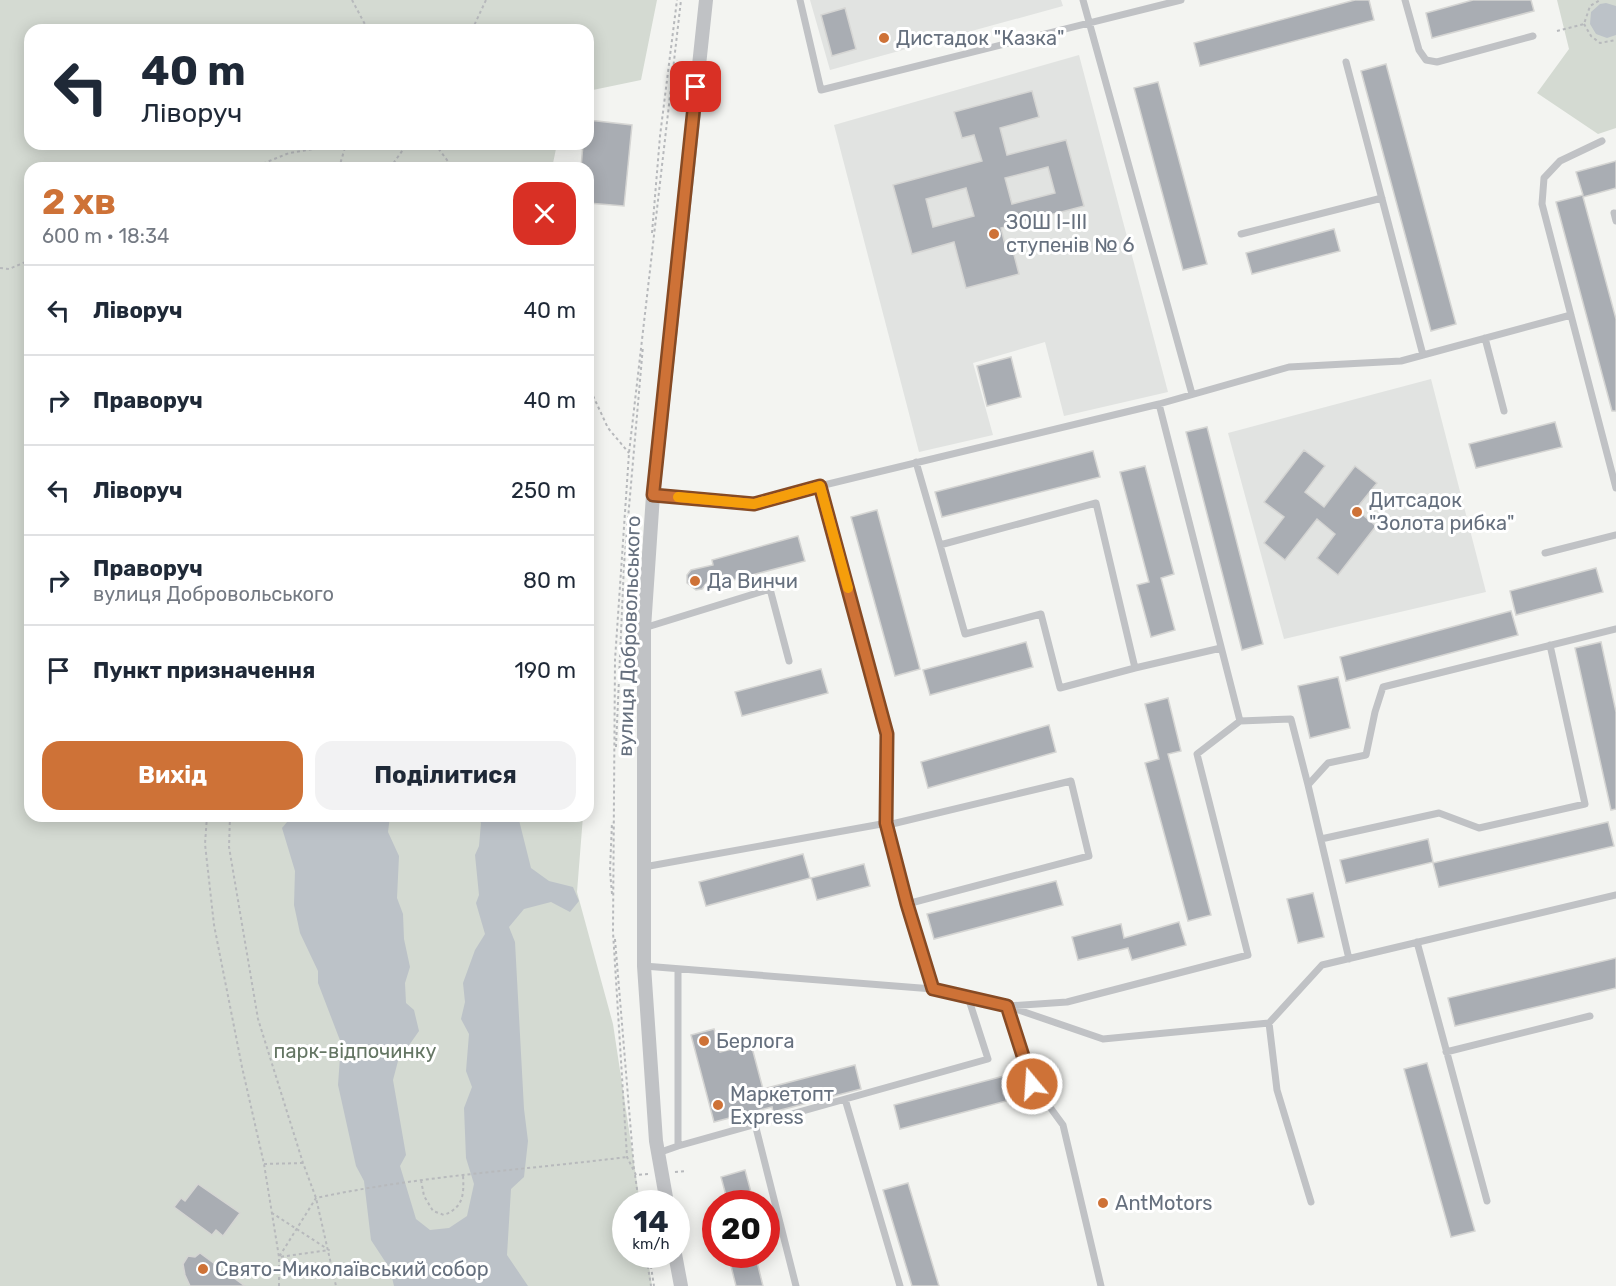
<!DOCTYPE html>
<html lang="uk">
<meta charset="utf-8">
<style>
:root{--surface:#fff;--page:#f2f2f3;--text:#1f2937;--muted:#747a83;--line:#e0e1e3;--accent:#ce7237}
body{margin:0;font-family:Rubik,sans-serif;background:var(--page);color:var(--text);height:100vh;display:flex;flex-direction:column;font-size:22px;white-space:nowrap}
*{box-sizing:border-box;margin:0}
p{font-size:20px;color:var(--muted)}
.icon{flex:none;width:33px;height:33px;fill:none;stroke:currentColor;stroke-width:2;stroke-linecap:round;stroke-linejoin:round}
.map{position:relative;flex:1;overflow:hidden}
.panel{position:absolute;left:24px;top:162px;width:570px;height:660px;display:flex;flex-direction:column;background:var(--surface);border-radius:18px;box-shadow:0 3px 15px #0003}
.panel>*{flex:none}
.hud{position:absolute;left:24px;top:24px;width:570px;height:126px;border-radius:18px;box-shadow:0 3px 15px #0003;background:#fff;color:var(--text);overflow:hidden}
.speed{position:absolute;left:612px;top:1190px;display:flex;gap:12px;font-size:30px;font-weight:700;text-align:center}
.speed>*{display:grid;place-content:center;width:78px;height:78px;border-radius:50%;background:var(--surface);box-shadow:0 3px 15px #0003;line-height:1}
.speed small{font-size:15px;font-weight:400}
.speed .limit{border:9px solid #d22;background:#fff;color:#111}
.pin{position:absolute;display:grid;place-items:center;width:51px;height:51px;color:#fff;margin:-26px;border-radius:12px;box-shadow:0 3px 9px #0006}
.me{position:absolute;width:66px;margin:-33px;rotate:342deg;stroke-linejoin:round;filter:drop-shadow(0 0 4px #0008)}
.turn{display:flex;align-items:center;gap:21px;height:126px;padding:0 18px;font-size:27px}
.turn .icon{width:78px;height:78px;stroke-width:2.5}
.turn b{display:block;font-size:42px;line-height:51px}
.round{display:grid;place-items:center;flex:none;width:63px;height:63px;border-radius:18px;background:var(--page)}
.overview{display:flex;align-items:center;justify-content:space-between;height:102px;padding:0 18px}
h1{font-size:36px;font-weight:700;line-height:45px;color:var(--accent)}
.action{display:flex;gap:12px;margin-top:auto;padding:12px 18px}
.action a{flex:1;height:69px;border-radius:18px;background:var(--accent);color:#fff;font-size:24px;font-weight:700;line-height:69px;text-align:center}
.action a+a{background:var(--page);color:var(--text)}
ul{padding:0;list-style:none}
li{display:flex;align-items:center;gap:18px;height:90px;padding:0 18px;border-top:2px solid var(--line)}
li div{flex:1}
li b{display:block;font-size:22px}
li em{font-style:normal}
.map>svg:first-child{display:block}
</style>
<div class="map">
<svg width="1616" height="1286" viewBox="0 0 1616 1286">
<rect width="100%" height="100%" fill="#f3f4f1"/>
<path fill="#e1e3e1" d="M810,0H1061L1063,6L830,70Z
M1079,55L1168,392L1064,416L1045,342L973,363L993,435L919,452L834,125Z
M1431,379L1486,592L1284,639L1228,433Z"/>
<path fill="#d4dad2" d="M0,0H657L641,80L588,91V30H30V144H557L552,168H30V816H583L577,892L613,1024L640,1203H626V1254H647L652,1286H0Z
M1557,0H1616V128L1598,134L1537,93L1569,49Z
M588,631L594,662L588,741Z"/>
<path fill="#bcc2c8" d="M1606,3L1616,6V35L1607,38L1596,34L1590,24L1591,12L1600,4Z
M292,816H390L388,832L399,856L397,898L403,914L404,939L410,967L405,983L406,1003L414,1010L419,1031L398,1061L393,1080L406,1155L400,1166L416,1219L430,1230L449,1228L467,1216L474,1184L466,1158L464,1108L472,1087L466,1071L469,1034L461,1019L465,1002L463,983L475,950L485,934L476,903L479,895L475,855L479,846L481,823L477,816H518L531,868L549,881L573,887L579,901L570,912L551,902L524,909L509,927L515,942L524,1109L528,1141L524,1177L511,1189L507,1255L528,1286H394L390,1269L371,1240L364,1181L356,1166L338,1085L341,1043L318,983V971L300,933L294,905L295,871L282,828Z"/>
<path fill="#a9adb3" stroke="#d5d5d3" stroke-width="1.5" fill-rule="evenodd" d="M1355,0H1369L1374,20L1200,66L1194,43Z
M1473,0H1531L1534,11L1432,38L1426,13Z
M845,8L856,49L832,56L821,15Z
M1386,64L1456,324L1431,331L1361,71Z
M1158,82L1207,264L1183,270L1134,88Z
M1032,91L1039,117L1000,128L1007,155L1066,140L1084,206L1001,228L1006,249L1012,247L1019,274L966,288L954,242L912,254L893,185L982,161L974,135L962,138L954,112ZM1048,167L1055,193L1012,204L1005,178ZM966,188L974,216L933,227L926,199Z
M588,120L632,125L624,206L588,203V168H581L583,144H588Z
M1616,161V188L1583,197L1616,319V411H1612L1556,202L1583,195L1576,172Z
M1334,229L1340,251L1252,274L1246,253Z
M1011,357L1021,397L987,406L977,366Z
M1555,422L1562,447L1476,468L1469,444Z
M1207,427L1263,644L1242,650L1186,432Z
M1304,450L1325,466L1305,492L1324,507L1355,466L1377,483L1356,509L1376,526L1338,575L1317,558L1335,534L1317,519L1285,560L1264,543L1284,517L1264,502Z
M1093,451L1100,477L942,517L935,492Z
M1145,466L1174,574L1161,578L1175,630L1151,637L1137,585L1149,582L1120,472Z
M877,510L920,669L895,676L851,517Z
M798,536L805,561L718,584L715,572L702,589L696,590L687,583V575L691,570L713,565L712,560Z
M1596,568L1603,592L1516,615L1510,591Z
M1511,611L1518,635L1346,681L1340,657Z
M1026,642L1033,667L930,695L923,670Z
M1601,642L1616,712V809L1611,810L1575,648Z
M821,669L828,693L742,716L735,692Z
M1338,677L1350,728L1310,738L1298,686Z
M1168,698L1181,751L1168,754L1211,915L1188,921L1145,763L1159,759L1145,704Z
M1049,725L1056,752L928,788L921,762Z
M1608,822L1614,846L1439,887L1433,863Z
M1428,839L1433,862L1346,883L1340,860Z
M803,854L810,878L706,906L699,882Z
M864,864L870,886L817,900L811,878Z
M1056,881L1063,905L934,939L927,914Z
M1313,893L1324,937L1298,943L1287,899Z
M1179,922L1186,945L1132,960L1128,948L1078,960L1072,937L1121,924L1124,938Z
M1616,958V988L1455,1026L1448,998Z
M714,1029L720,1052L751,1044L763,1089L855,1065L861,1089L773,1112L772,1107L714,1122L691,1035Z
M1427,1063L1475,1231L1451,1237L1404,1069Z
M1004,1076L1010,1100L900,1129L894,1105Z
M745,1170L754,1203H728L721,1177Z
M908,1183L939,1286H912L883,1190Z
M198,1184L240,1213L223,1236L216,1230L212,1235L174,1207L181,1198L185,1201Z
M200,1253L245,1286H190L185,1275L183,1264L188,1256L195,1257Z
M728,1254H755L763,1286H736Z"/>
<g fill="none" stroke-linecap="round" stroke-linejoin="round">
<path stroke="#b7b9bc" stroke-width="2" stroke-dasharray="3 3" stroke-linecap="butt" d="M352,0L368,30
M1584,24L1591,36L1600,43L1616,40
M472,30L486,0
M1557,31L1584,24L1590,6L1600,0
M435,144L453,168
M252,168L289,153L344,144
M339,168L346,144
M390,168L407,144
M652,233L660,136L677,0
M0,268L9,269L30,260
M588,385L608,428L629,453
M616,747L624,565L643,346
M207,816L205,844L214,925L242,1067L264,1164L279,1257L329,1250L272,1213
M230,816L229,847L258,1019L303,1163L316,1198L336,1286
M612,894L610,871L612,822
M615,939L634,1169
M264,1164L303,1163
M675,1172L687,1171
M648,1174L636,1175L627,1157L613,932L615,660L629,453L681,0
M635,1175L639,1203
M421,1180L424,1196L433,1211L444,1215C464,1207 464,1194 463,1175
M646,1254L651,1286
M649,1254L654,1286
M279,1286V1257L316,1198C418,1176 523,1170 627,1157"/>
<path stroke="#c0c2c5" stroke-width="7" d="M800,0L821,90L1181,0
M1083,0L1192,394
M1405,0L1419,50L1426,60L1437,62L1533,36
M1346,62L1423,355
M1602,141L1560,161L1544,178L1542,204L1616,488
M1614,213L1616,221
M1241,234L1382,198
M1485,338L1504,411
M1159,404L1240,721L1291,719L1308,785
M916,462L940,545L1096,503L1135,668L1221,648
M820,486L887,734V823L907,904
M653,495L754,505L820,486L1159,404L1289,367L1401,361L1571,315
M940,545L965,634L1041,614L1060,688L1135,668
M1545,553L1616,535
M644,628L770,589L789,661
M1321,839L1439,813L1479,828L1585,804L1550,645
M644,867L887,823L892,824L1071,781L1089,856L907,904L933,989
M1417,942L1487,1201
M1349,959L1308,785L1328,763L1366,755L1375,712L1383,687L1616,629
M644,966L933,989L1007,1006L1103,1039L1269,1023L1322,965L1616,895
M1269,1023L1277,1090L1311,1202
M1446,1052L1590,1016
M845,1099L900,1286
M755,1124L796,1286
M678,1146L988,1059L968,997
M658,1153L678,1146V969
M1101,1286L1063,1125L1033,1084L1007,1006L1067,1002L1248,955L1197,754L1240,721"/>
<path stroke="#c0c2c5" stroke-width="14" d="M667,1203L656,1141L644,966V628L653,495L706,0
M675,1254L681,1286"/>
</g>
<g fill="none" stroke-linecap="round" stroke-linejoin="round">
<defs>
<path id="route" d="M696,87L653,495L754,504L820,486L887,734L886,823L907,904L933,989L1007,1006L1032,1084"/>
</defs>
<use href="#route" stroke="#864a24" stroke-width="15"/>
<use href="#route" stroke="#ce7237" stroke-width="10"/>
<path stroke="#f59e0b" stroke-width="10" d="M678,497L754,504L820,486L848,588"/>
</g>
<g fill="#ce7237" stroke="#fff" stroke-width="2">
<circle cx="884" cy="38" r="6"/>
<circle cx="994" cy="234" r="6"/>
<circle cx="1357" cy="512" r="6"/>
<circle cx="695" cy="581" r="6"/>
<circle cx="704" cy="1041" r="6"/>
<circle cx="718" cy="1105" r="6"/>
<circle cx="1103" cy="1203" r="6"/>
<circle cx="203" cy="1269" r="6"/>
</g>
<g text-anchor="middle" dominant-baseline="central" stroke-width="6" stroke-linejoin="round" paint-order="stroke">
<g font-size="20" fill="#66707e" stroke="#fff" text-anchor="start">
<text x="896" y="38">Дистадок "Казка"</text>
<text x="1006" y="222">ЗОШ І-ІІІ<tspan x="1006" dy="23">ступенів № 6</tspan></text>
<text x="1369" y="500">Дитсадок<tspan x="1369" dy="23">"Золота рибка"</tspan></text>
<text x="707" y="581">Да Винчи</text>
<text x="716" y="1041">Берлога</text>
<text x="730" y="1094">Маркетопт<tspan x="730" dy="23">Express</tspan></text>
<text x="1115" y="1203">AntMotors</text>
<text x="215" y="1269">Свято-Миколаївський собор</text>
</g>
<g font-size="20" fill="#66707e" stroke="#fff">
<text transform="translate(629 636) rotate(-88)">вулиця Добровольського</text>
</g>
<g font-size="20" fill="#657664" stroke="#fff">
<text x="355" y="1051">парк-відпочинку</text>
</g>
</g>
</svg>
<div class="speed"><div>14<small>km/h</small></div><div class="limit">20</div></div>
<div class="pin" style="left:696px;top:87px;background:#d93025"><svg class="icon" aria-label="arrive" viewBox="0 0 24 24"><path d="M6 21V4h12l-3 4 3 4H6"/></svg></div>
<svg class="me" style="left:1032px;top:1084px" viewBox="-20 -20 40 40"><circle r="17" fill="#ce7237" stroke="#fff" stroke-width="3"/><path d="M0-11L8 9 0 5-8 9z" fill="#fff"/></svg>
<div class="hud">
<div class="turn"><svg class="icon" aria-label="left" viewBox="0 0 24 24"><path d="M17 20v-9H6M10 6l-5 5 5 5"/></svg><div><b>40 m</b>Ліворуч</div></div>
</div>
<section class="panel">
<div class="overview"><div><h1>2 хв</h1><p>600 m · 18:34</p></div><a class="round" style="background:#d93025;color:#fff"><svg class="icon" aria-label="close" viewBox="0 0 24 24"><path d="M6 6l12 12M18 6L6 18"/></svg></a></div>
<ul>
<li><svg class="icon" aria-label="left" viewBox="0 0 24 24"><path d="M17 20v-9H6M10 6l-5 5 5 5"/></svg><div><b>Ліворуч</b></div><em>40 m</em></li>
<li><svg class="icon" aria-label="right" viewBox="0 0 24 24"><path d="M7 20v-9h11M14 6l5 5-5 5"/></svg><div><b>Праворуч</b></div><em>40 m</em></li>
<li><svg class="icon" aria-label="left" viewBox="0 0 24 24"><path d="M17 20v-9H6M10 6l-5 5 5 5"/></svg><div><b>Ліворуч</b></div><em>250 m</em></li>
<li><svg class="icon" aria-label="right" viewBox="0 0 24 24"><path d="M7 20v-9h11M14 6l5 5-5 5"/></svg><div><b>Праворуч</b><p>вулиця Добровольського</p></div><em>80 m</em></li>
<li><svg class="icon" aria-label="arrive" viewBox="0 0 24 24"><path d="M6 21V4h12l-3 4 3 4H6"/></svg><div><b>Пункт призначення</b></div><em>190 m</em></li>
</ul>
<div class="action"><a>Вихід</a><a>Поділитися</a></div>
</section>
</div>
